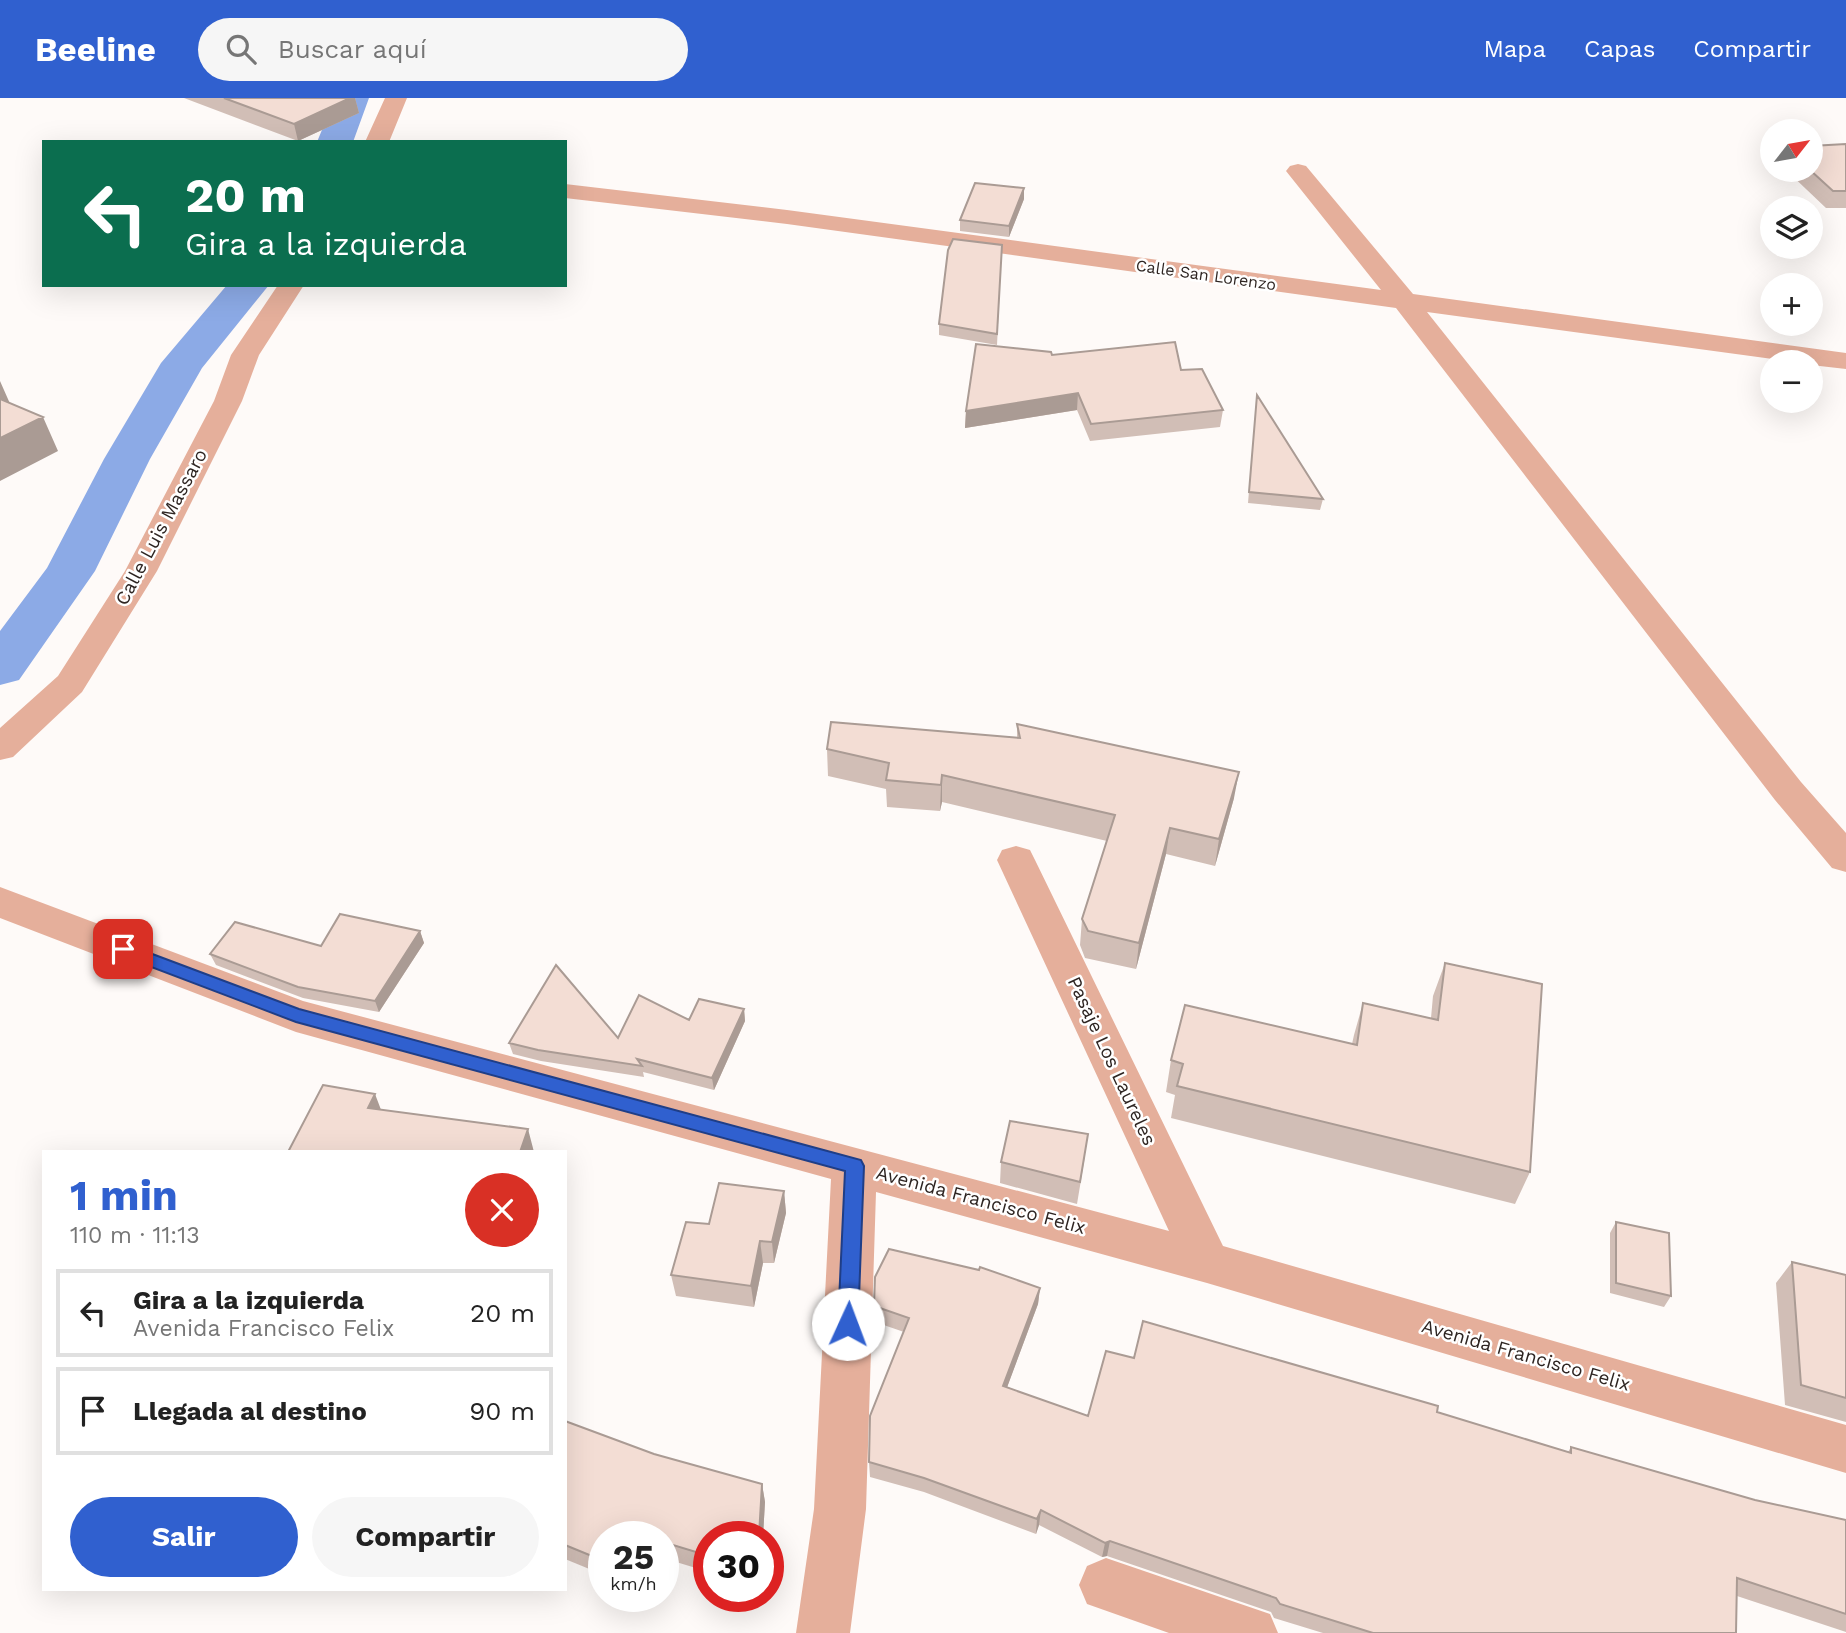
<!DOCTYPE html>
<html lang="es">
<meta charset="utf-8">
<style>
:root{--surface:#fff;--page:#f6f6f6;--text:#222;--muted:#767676;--line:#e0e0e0;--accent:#3060cf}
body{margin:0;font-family:"Work Sans",sans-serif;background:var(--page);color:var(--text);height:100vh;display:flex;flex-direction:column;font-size:26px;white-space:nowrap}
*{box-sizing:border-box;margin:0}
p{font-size:23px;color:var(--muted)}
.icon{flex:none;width:38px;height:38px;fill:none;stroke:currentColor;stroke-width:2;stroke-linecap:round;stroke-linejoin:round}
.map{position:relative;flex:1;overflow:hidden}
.side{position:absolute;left:42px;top:1052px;width:525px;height:441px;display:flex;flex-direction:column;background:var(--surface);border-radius:0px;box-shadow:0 7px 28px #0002}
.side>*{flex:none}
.guide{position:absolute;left:42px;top:42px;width:525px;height:147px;border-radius:0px;box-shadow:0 7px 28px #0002;background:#0b6e4f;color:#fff;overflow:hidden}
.needle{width:46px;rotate:59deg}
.tools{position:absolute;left:1760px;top:21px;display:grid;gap:14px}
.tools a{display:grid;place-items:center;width:63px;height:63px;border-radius:50%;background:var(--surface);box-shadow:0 7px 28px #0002;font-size:35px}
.speed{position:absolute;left:588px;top:1423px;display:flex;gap:14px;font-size:35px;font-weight:700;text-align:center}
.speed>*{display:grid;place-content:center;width:91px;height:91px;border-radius:50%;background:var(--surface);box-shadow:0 7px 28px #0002;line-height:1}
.speed small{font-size:18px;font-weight:400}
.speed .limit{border:10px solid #d22;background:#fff;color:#111}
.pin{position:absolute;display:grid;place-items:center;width:60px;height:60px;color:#fff;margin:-30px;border-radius:14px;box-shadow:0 4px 10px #0006}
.me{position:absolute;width:77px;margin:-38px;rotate:2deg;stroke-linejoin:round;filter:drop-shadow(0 0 5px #0008)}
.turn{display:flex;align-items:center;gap:24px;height:147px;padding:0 28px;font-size:32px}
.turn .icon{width:91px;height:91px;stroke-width:2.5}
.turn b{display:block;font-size:49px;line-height:60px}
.round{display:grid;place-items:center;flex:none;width:74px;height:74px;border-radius:37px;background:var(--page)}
.overview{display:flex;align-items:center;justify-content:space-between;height:119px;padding:0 28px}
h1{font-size:42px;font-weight:700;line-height:52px;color:var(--accent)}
.primary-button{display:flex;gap:14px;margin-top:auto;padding:14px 28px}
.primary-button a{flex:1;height:80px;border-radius:42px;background:var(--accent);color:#fff;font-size:28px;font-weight:700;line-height:80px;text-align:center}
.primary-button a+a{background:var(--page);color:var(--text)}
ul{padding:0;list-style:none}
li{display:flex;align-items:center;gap:21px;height:88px;margin:0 14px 10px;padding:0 14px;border:4px solid var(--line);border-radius:0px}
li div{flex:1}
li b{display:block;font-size:26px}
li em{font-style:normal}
header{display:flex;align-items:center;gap:42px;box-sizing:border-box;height:98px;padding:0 35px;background:var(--accent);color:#fff}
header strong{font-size:33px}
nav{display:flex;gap:38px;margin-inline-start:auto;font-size:24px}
.search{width:490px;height:63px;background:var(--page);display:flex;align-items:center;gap:18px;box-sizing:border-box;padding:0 24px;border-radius:38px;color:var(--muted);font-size:26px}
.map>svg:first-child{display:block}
</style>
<header>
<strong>Beeline</strong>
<div class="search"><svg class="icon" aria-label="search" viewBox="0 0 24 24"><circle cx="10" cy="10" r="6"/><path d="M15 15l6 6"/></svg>Buscar aquí</div>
<nav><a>Mapa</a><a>Capas</a><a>Compartir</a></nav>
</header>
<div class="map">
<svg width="1846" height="1535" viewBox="0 0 1846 1535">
<rect width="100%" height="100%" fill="#fefaf8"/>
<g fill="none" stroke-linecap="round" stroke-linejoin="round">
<path fill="#8caae6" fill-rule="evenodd" d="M335,0H369L353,44H317Z
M227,187H269L202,270L150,361L95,473L19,582L0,587V533L47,470L104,361L161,265Z"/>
<path fill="#e5af9b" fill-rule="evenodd" d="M385,0H407L389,44H365Z
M1298,66L1306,68L1413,196L1846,255V271L1811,267V264H1794L1427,214L1801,684L1846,735V774L1832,770L1775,702L1396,210L787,126L565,100V86L787,112L1381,192L1286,73L1290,68Z
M278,187H304L259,257L242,303L157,473L82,594L13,659L0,662V630L58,578L125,473L214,303L231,257Z
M1016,748L1030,752L1035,762L1223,1148L1846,1327V1375L1207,1185L876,1094L866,1411L850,1535H796L814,1411L831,1081L296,934L0,820V789L303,903L1169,1133L997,762L1002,752Z
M1106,1460L1270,1516L1278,1535H1169L1087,1506L1079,1487L1087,1468Z"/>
</g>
<path fill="#d1beb6" d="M184,0H355L359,15L298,43Z
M1846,46V110H1826L1786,72H1811Z
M1024,90V101L1009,139L960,133V122Z
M1002,147L997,247L939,237V226Z
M1052,257L1181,272L1223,312L1220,329L1090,343L1077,312L965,330L966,313Z
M1257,297L1323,401L1320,412L1248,405Z
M1017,626L1234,700L1215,768L1166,756L1136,871L1085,860L1080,847L1082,821L1107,743L942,704L940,713L887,709L886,691L828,678L827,651L1017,640Z
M420,833L424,845L379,914L303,900L216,867L210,856L321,848Z
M1445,865L1530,1074L1515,1106L1171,1020L1175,997L1166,994L1171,962L1352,946L1354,937L1363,905L1431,920L1433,898Z
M744,911L745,923L714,992L643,974L644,979L541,963L513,956L509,945L618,940L689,922Z
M1085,1058L1077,1106L1000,1085L1001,1064Z
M784,1093L786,1115L774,1165H763L754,1209L676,1198L671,1177L709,1126Z
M1616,1124L1671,1198L1664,1209L1610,1195V1135Z
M1792,1164L1846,1177V1324L1785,1307L1776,1185Z
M1040,1190L1038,1206L1007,1289L1088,1318L1134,1260L1437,1314L1568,1354L1571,1349L1755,1402L1846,1422V1534L1737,1498L1736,1535H1323L1274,1520L1271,1514L1107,1458L1102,1459L1039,1427L1036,1436L924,1394L870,1379L869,1364L904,1234L875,1224L874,1208Z
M565,1323L654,1356L762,1386L765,1404L763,1438H709V1474L663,1460V1438H604V1477L565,1461Z"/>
<path fill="#aa9b94" d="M350,0H355L359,15L298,43L294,26Z
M1024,90V101L1009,139V128Z
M0,283L15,317L0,327Z
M1078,295L1077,312L965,330L966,313Z
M43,319L58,353L0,383V340Z
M1239,674L1234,700L1215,768L1219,741Z
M942,677V704L940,713L941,687Z
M1170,730L1166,756L1136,871L1139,845Z
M420,833L424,845L379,914L375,903Z
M744,911L745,923L714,992L712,980Z
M375,996L383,1017L368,1010Z
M528,1031L534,1054H520Z
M784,1093L786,1115L774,1165L772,1144Z
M760,1143L763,1165L754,1209L751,1188Z
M1040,1190L1038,1206L1002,1303L1003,1288Z
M762,1386L765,1404L763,1438H759Z
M1041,1412L1039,1427L1036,1436L1037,1421Z
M1110,1443L1107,1458L1102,1459L1105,1445Z"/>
<path fill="#f3ddd4" stroke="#aa9b94" stroke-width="2" d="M224,0H350L294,26Z
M1846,46V93H1833L1810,72H1811V48Z
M975,85L1024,90L1009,128L960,122Z
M953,141L1002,147L997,236L939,226L948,152Z
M1175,244L1181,272L1202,271L1223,312L1091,326L1078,295L966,313L976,246L1051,254L1052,257Z
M1257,297L1323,401L1249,394Z
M0,301L43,319L0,340Z
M831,624L1020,640L1017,626L1239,674L1219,741L1170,730L1139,845L1088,833L1082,821L1115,717L942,677L941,687L886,682L889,665L827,651Z
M340,816L420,833L375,903L298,889L210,856L235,824L321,848Z
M1445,865L1542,886L1530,1074L1177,988L1183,966L1171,962L1185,907L1357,947L1363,905L1438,922Z
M556,867L618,940L639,897L689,922L699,901L744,911L712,980L637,961L642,968L538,952L509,945Z
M323,987L375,996L368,1010L528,1031L520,1054H288Z
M1010,1023L1088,1036L1080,1084L1001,1064Z
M719,1085L784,1093L772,1144L760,1143L751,1188L671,1177L686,1124L709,1126Z
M1616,1124L1669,1135L1671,1198L1616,1185Z
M889,1151L979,1172L980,1169L1040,1190L1003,1288L1088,1318L1106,1253L1134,1260L1143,1223L1438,1308L1437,1314L1571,1355V1349L1755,1402L1846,1422V1516L1737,1480L1736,1535H1373L1280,1506L1276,1500L1110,1443L1105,1445L1041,1412L1037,1421L924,1380L869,1364L870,1318L909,1220L874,1208L875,1179Z
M1792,1164L1846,1177V1300L1801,1287Z
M565,1323L654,1356L762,1386L759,1438H709V1458L663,1444V1438H646L628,1433L627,1438H604V1463L565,1447Z"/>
<path fill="#3060cf" stroke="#1f3e87" stroke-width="2" d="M123,845L299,911L861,1062L864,1068L858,1226L855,1233L848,1235L841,1233L838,1226L845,1073L296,924L117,856L115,851Z"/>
<g text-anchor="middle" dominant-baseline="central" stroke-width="5" stroke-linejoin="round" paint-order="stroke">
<g font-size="16" fill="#2e2522" stroke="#fff">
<text transform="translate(1206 177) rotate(8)">Calle San Lorenzo</text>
</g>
<g font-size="19" fill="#2e2522" stroke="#fff">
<text transform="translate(161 429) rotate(-62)">Calle Luis Massaro</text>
<text transform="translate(1112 963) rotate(65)">Pasaje Los Laureles</text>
<text transform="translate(981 1102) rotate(15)">Avenida Francisco Felix</text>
<text transform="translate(1526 1257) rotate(16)">Avenida Francisco Felix</text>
</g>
</g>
</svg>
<div class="tools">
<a><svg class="needle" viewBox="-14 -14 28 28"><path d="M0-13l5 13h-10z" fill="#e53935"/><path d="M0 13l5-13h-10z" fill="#767676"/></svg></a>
<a><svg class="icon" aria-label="layers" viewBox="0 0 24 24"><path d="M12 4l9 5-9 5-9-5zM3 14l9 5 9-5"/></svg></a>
<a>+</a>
<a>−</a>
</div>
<div class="speed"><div>25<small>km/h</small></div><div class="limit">30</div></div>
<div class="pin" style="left:123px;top:851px;background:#d93025"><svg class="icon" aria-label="arrive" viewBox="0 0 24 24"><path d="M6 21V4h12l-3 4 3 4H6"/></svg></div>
<svg class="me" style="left:848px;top:1226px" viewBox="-20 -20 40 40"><circle r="19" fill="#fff"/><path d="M0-13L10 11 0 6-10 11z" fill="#3060cf"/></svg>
<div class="guide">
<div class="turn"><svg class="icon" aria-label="left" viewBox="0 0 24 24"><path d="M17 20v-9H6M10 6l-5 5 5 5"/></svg><div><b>20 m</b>Gira a la izquierda</div></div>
</div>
<section class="side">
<div class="overview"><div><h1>1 min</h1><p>110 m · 11:13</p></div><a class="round" style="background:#d93025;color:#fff"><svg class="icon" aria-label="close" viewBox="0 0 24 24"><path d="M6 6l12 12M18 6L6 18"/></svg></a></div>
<ul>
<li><svg class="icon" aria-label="left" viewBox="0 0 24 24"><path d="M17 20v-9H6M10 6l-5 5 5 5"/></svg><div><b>Gira a la izquierda</b><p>Avenida Francisco Felix</p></div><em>20 m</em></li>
<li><svg class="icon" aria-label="arrive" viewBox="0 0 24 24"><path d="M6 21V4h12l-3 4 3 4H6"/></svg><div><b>Llegada al destino</b></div><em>90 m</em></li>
</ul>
<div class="primary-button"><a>Salir</a><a>Compartir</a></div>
</section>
</div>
